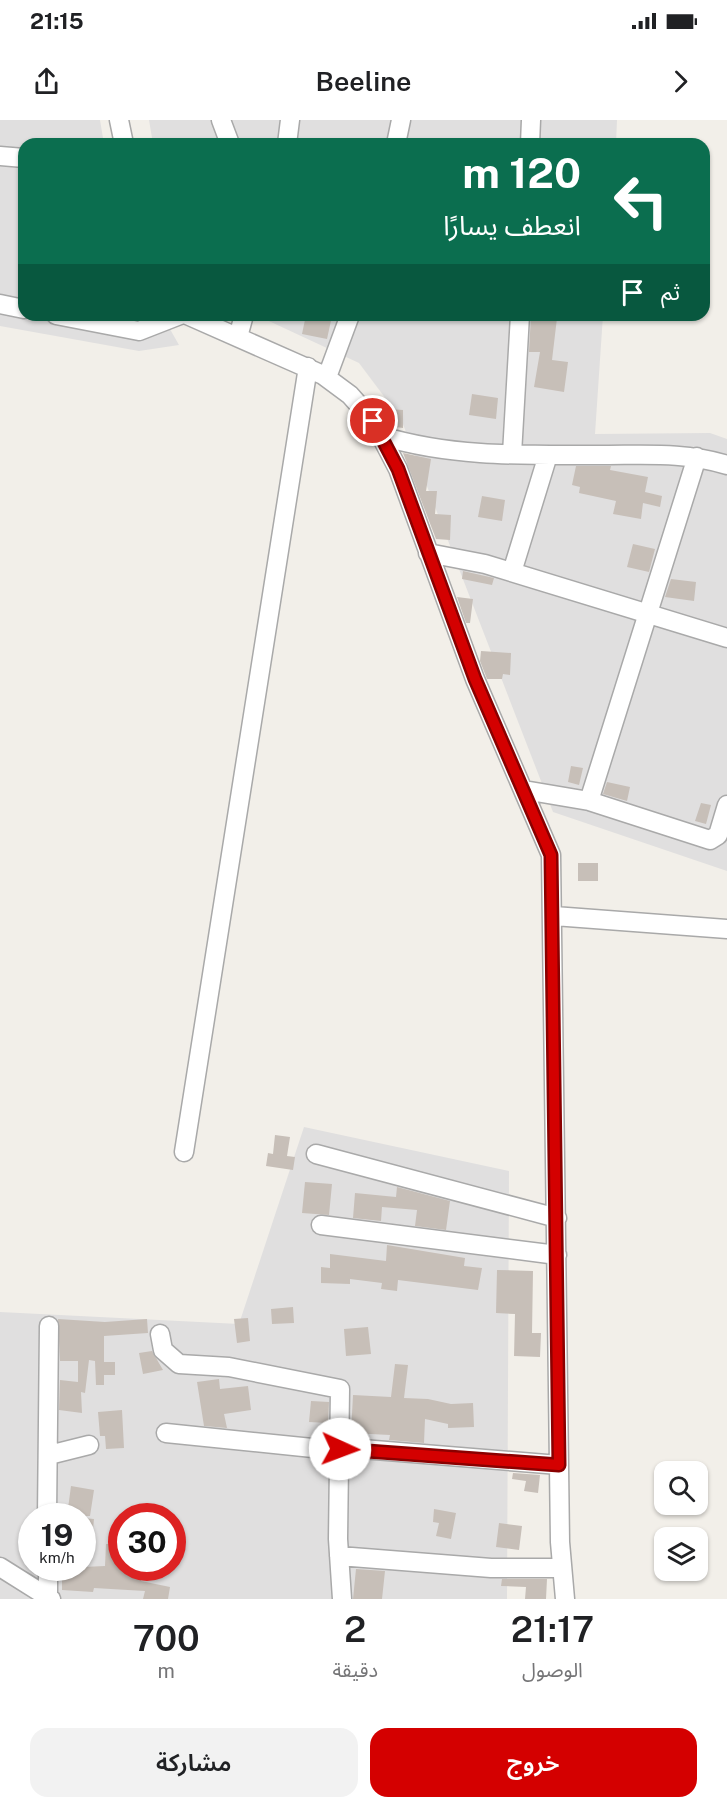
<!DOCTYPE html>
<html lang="ar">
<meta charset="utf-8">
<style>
:root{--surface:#fff;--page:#f2f2f2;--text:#202124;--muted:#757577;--accent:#d40000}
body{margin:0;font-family:"Public Sans","Noto Sans Arabic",sans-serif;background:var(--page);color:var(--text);direction:rtl;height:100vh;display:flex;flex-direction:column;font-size:22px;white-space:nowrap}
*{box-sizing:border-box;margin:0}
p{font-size:20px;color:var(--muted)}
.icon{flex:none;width:33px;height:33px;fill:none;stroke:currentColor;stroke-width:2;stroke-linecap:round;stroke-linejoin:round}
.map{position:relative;height:1479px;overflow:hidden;direction:ltr}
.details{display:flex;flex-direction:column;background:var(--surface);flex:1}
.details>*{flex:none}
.top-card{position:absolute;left:18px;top:18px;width:692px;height:183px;border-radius:18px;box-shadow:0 2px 4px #0004;direction:rtl;background:#0b6e4f;color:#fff;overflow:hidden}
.controls{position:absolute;left:654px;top:1341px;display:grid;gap:12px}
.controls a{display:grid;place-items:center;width:54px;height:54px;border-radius:12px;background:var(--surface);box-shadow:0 2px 4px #0004;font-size:30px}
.speed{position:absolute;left:18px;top:1383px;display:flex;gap:12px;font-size:30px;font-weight:700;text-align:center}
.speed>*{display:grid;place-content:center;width:78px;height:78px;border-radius:50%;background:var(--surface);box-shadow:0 2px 4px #0004;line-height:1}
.speed small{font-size:15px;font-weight:400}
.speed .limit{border:9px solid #d22;background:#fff;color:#111}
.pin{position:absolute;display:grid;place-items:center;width:51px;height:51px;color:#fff;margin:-26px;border:3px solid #fff;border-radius:50%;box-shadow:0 2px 6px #0007}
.me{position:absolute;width:66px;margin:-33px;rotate:92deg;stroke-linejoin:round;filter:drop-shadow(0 0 4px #0008)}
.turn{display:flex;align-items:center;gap:21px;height:126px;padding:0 30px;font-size:27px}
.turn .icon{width:78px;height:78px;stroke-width:2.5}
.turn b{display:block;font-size:42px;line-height:51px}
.then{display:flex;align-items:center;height:57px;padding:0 30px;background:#0003;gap:12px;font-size:22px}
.eta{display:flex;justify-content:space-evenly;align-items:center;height:102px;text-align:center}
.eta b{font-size:36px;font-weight:600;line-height:42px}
.cta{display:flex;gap:12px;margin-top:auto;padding:12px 30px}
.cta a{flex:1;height:69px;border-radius:18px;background:var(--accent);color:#fff;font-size:24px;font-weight:600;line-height:69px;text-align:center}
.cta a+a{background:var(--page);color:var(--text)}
.status{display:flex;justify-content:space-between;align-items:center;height:42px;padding:0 30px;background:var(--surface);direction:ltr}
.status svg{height:16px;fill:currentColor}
header{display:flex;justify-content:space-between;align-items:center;height:78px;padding:0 30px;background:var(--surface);font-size:27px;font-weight:600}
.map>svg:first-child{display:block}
</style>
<div class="status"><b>21:15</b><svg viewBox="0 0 49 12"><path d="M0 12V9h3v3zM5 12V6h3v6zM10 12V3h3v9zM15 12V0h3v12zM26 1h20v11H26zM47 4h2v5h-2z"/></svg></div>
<header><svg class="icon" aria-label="forward" viewBox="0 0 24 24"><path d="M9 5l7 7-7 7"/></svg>Beeline<svg class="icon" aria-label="share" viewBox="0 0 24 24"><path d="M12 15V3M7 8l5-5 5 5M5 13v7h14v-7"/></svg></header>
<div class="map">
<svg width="727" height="1479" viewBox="0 0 727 1479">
<rect width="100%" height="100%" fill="#f2efe9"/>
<path fill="#e0dfdf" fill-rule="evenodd" d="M0,0H100L104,24H24V195H162L179,225L139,231L0,206Z
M149,0H617L616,24H153Z
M256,195H603L595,314L710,313L727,319V751L553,692L401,299L359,243Z
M304,1007L509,1051L507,1479H0V1192L239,1204ZM32,1396H82V1448H32ZM122,1396H172V1448H122Z"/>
<path fill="#c7bfb8" d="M306,195L332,196L327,219L302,214Z
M531,195L557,198L552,240L568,242L564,272L534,267L540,232H529Z
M472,274L498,278L496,299L469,295Z
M388,289L403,290V308L388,306Z
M403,333L431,339L426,371H437L435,394L451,395L450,420L436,419Z
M576,346H611L610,350L648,357L645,372L662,376L660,387L643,383L641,399L613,394L616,381L579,373L580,367L572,365Z
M482,376L505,380L502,401L478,397Z
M633,424L655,429L649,452L627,447Z
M463,451L494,458L492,465L462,459Z
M671,459L696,462L694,481L665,477Z
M457,477L473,479L470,503H466Z
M481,531L511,533L510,555L503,554L502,559H487L480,541Z
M571,646L583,648L579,665L568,662Z
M607,662L630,667L627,681L603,674Z
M701,683L711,685L706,704L695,701Z
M578,743H598V761H578Z
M275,1015L290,1017L287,1036L295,1037L293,1050L266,1046L268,1033L273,1034Z
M305,1062L332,1064L329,1095L302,1093Z
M397,1067L450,1081L446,1110L415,1106L417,1090L382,1087L381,1101L353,1098L355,1073L396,1077Z
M387,1125L465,1138L464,1146L482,1148L478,1170L398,1160L397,1171L381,1169L382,1163L350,1159V1164L321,1163V1147L330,1148V1134L386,1141Z
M497,1150L533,1151L532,1213H541L540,1237L514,1236L515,1194L496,1193Z
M293,1187L294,1203L272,1204L271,1189Z
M248,1198L250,1221L237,1223L234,1199Z
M58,1199L105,1202L147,1199L148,1213L104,1216V1242H115V1255H104V1265H96L95,1241L89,1240L85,1273L81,1272L82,1293L59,1290L60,1260L78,1262V1241H60Z
M368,1207L371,1234L346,1236L344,1209Z
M152,1231L163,1250L143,1254L139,1233Z
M395,1244L408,1245L404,1278L428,1279L451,1284L473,1283L474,1307L448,1308V1304L425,1299L424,1323L389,1320L390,1315L351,1313L353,1275L391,1277Z
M219,1259L220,1269L248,1266L251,1290L224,1294L227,1308L204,1306L197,1262Z
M311,1281L329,1282L328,1303L309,1302Z
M122,1290L124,1328L106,1329L105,1316H100L98,1292Z
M513,1353L540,1355L538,1373L524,1371L526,1361L512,1359Z
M71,1366L94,1370L90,1396H67Z
M434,1389L456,1393L451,1419L436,1416L439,1403L433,1402Z
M82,1398L94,1399L92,1420L82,1419Z
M499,1403L522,1406L519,1430L496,1427Z
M106,1424H122V1448H143L141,1461L170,1467L168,1479H143L145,1471L94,1468L93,1472L62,1470V1448L105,1446Z
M356,1449L385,1451L382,1479H353Z
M502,1459H547L546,1479H525L526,1467L501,1466Z"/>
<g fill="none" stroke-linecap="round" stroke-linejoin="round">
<defs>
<path id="minor" d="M119,0L124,24
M221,0L230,24
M287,24L290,0
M396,24L401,0
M530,24L531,0
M0,36L24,38
M0,184L24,189
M56,195L139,211L180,195
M187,195L323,255L350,275L373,301L398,349L475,559L551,735L560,1422L565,1479
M238,217L244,195
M327,257L350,195
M382,316C454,338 530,335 605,335C646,335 687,332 727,345
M512,334L520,195
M428,433L485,444L727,518
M512,452L548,335
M524,670L589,681L710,720L718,715L727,685
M589,681L697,337
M554,796L727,809
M184,1032L308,247
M316,1034L557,1098
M321,1105L557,1135
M160,1214L163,1230L179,1244L229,1247L340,1269L338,1419L342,1479
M166,1313L332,1330L350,1328L559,1345
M49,1335L89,1325
M47,1396L49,1206
M339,1436L491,1448H562
M0,1447L51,1479
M48,1477V1448"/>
</defs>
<use href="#minor" stroke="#a9a9a9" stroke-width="21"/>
<use href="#minor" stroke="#fff" stroke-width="18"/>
</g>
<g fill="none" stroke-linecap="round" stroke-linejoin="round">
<defs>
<path id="route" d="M340,1329L559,1345L551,735L475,559L398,349L373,301"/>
</defs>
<use href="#route" stroke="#8a0000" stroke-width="15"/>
<use href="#route" stroke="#d40000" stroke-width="10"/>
</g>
</svg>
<div class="controls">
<a><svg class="icon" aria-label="search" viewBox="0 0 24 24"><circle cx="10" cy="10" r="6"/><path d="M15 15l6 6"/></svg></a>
<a><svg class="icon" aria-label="layers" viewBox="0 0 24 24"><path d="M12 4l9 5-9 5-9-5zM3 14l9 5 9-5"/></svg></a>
</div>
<div class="speed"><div>19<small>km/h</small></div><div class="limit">30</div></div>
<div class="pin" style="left:373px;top:301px;background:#d93025"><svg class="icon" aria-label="arrive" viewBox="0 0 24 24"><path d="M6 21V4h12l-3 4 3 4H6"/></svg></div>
<svg class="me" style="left:340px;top:1329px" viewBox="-20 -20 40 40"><circle r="19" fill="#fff"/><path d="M0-13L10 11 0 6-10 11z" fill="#d40000"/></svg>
<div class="top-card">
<div class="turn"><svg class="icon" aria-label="left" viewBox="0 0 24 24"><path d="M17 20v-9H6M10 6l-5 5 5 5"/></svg><div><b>120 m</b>انعطف يسارًا</div></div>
<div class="then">ثم<svg class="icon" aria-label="arrive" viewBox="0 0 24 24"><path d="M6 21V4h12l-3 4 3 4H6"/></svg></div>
</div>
</div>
<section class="details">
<div class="eta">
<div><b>21:17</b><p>الوصول</p></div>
<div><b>2</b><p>دقيقة</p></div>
<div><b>700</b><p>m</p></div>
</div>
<div class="cta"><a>خروج</a><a>مشاركة</a></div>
</section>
